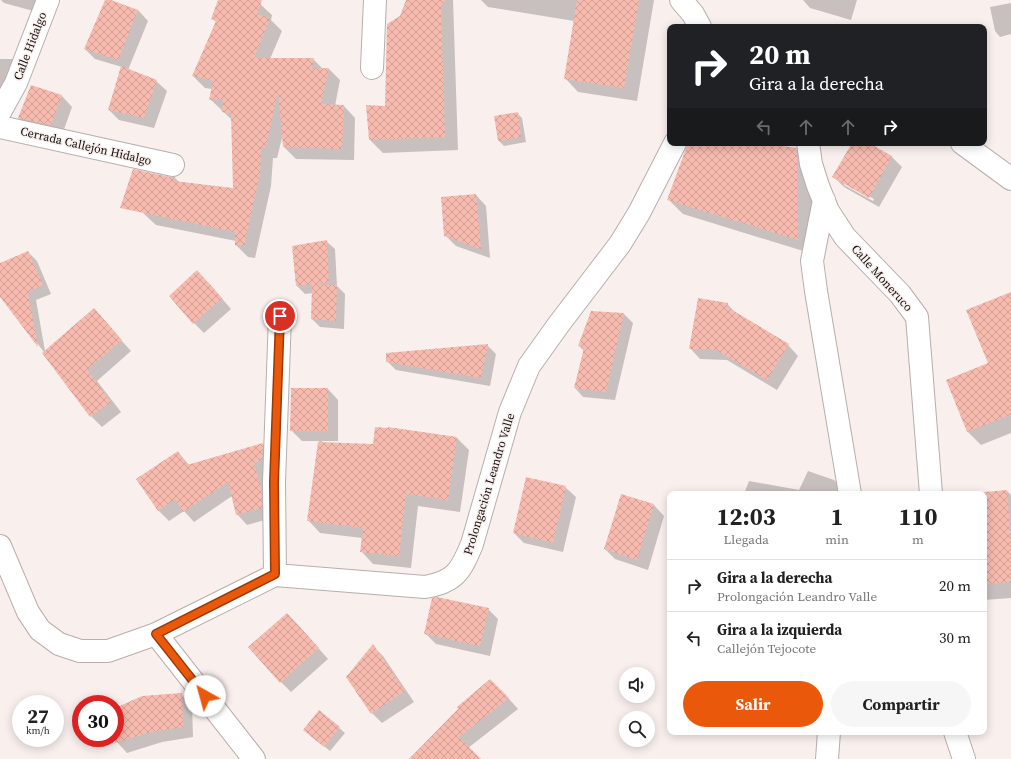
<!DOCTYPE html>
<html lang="es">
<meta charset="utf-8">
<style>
:root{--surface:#fff;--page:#f6f6f6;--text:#222;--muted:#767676;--line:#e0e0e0;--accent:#ea580c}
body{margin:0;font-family:"Source Serif 4",serif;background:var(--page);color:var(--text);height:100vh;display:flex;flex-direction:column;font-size:15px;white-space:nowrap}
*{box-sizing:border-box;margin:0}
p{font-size:13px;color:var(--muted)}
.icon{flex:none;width:22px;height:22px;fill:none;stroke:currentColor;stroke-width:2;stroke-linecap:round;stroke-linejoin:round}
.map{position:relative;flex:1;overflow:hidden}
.details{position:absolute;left:667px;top:491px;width:320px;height:244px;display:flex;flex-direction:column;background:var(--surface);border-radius:8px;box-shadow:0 2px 10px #0003}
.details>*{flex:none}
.top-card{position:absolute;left:667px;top:24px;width:320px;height:122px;border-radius:8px;box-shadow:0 2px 10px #0003;background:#202124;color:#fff;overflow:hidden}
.buttons{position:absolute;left:619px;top:667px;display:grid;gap:8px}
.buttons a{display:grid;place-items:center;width:36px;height:36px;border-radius:50%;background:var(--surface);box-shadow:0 2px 10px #0003;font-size:20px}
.speed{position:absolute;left:12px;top:695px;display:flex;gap:8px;font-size:20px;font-weight:700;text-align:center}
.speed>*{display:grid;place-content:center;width:52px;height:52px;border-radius:50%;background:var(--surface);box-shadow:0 2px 10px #0003;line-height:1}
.speed small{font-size:10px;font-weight:400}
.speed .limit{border:6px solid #d22;background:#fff;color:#111}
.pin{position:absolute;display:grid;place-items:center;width:34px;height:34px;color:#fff;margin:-17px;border:2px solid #fff;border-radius:50%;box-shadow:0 1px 4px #0007}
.me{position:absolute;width:44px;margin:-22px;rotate:322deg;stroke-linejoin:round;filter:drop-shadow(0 0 3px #0008)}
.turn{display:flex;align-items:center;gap:14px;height:84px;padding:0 16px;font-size:18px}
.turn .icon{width:52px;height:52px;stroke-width:2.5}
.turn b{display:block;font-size:28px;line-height:34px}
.lanes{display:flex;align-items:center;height:38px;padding:0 16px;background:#0003;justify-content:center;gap:20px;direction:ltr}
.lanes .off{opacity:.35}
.eta{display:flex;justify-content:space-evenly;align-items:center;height:68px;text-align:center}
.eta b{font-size:24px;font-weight:700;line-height:28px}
.cta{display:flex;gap:8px;margin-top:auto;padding:8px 16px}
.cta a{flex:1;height:46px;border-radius:24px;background:var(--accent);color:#fff;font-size:16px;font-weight:700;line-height:46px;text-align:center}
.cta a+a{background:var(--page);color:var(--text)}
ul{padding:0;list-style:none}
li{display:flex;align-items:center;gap:12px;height:52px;padding:0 16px;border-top:1px solid var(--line)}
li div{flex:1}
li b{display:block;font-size:15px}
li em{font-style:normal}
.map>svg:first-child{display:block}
</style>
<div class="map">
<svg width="1011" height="759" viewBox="0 0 1011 759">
<defs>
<pattern id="building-cross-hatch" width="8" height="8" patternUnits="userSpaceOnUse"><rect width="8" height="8" fill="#f7baaf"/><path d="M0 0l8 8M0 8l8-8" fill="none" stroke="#d39f95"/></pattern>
</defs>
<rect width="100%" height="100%" fill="#f9f0ee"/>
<path fill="#0003" fill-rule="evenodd" d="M1,0H42L37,12L4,3Z
M106,0L138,10L148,21L128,70L156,81L167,91L154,128L119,120L109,110L122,67L95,59L85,49Z
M219,0H259L260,4L272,15L271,20L282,31L270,59H313L323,69H329L340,80L335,106H344L355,118L354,160L296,159L284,147L283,134L277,158H273L271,186L255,258L248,257L236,245V241L156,225L143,213L170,178H175L179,182L234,189L232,120L210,99L212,89L205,88L193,76L216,22L212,18Z
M407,0H453L458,150L383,153L370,140L386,107L401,16Z
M481,0H654L637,101L578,92L565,78L574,21L488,7Z
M803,0H857L851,20L810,8Z
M1011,3V34L1000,37L995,31L990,7Z
M0,59H12L17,63L7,86L0,88Z
M62,96L72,107L62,135L29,128L19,118Z
M517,113L522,118L526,142L504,146L499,141L495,117Z
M689,143H759L796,149L811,164L812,173L813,254L683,214L668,199Z
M853,143H867L892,157L902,167L879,207L844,187L834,177ZM844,183L874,199L873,201L844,185Z
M476,195L486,206L490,258L456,246L445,235Z
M326,241L335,249L337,286L345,294L344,329L320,327L312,319L313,293L305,294L297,286Z
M28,252L37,261L51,294L36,300L45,351L94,310L131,351L97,381L121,412L102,427L91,416L43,353L44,352L0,295V264Z
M208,282L231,309L204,333L194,323Z
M1011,293V433L981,445L968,432L948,381L990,364Z
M727,304L737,314L788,345L798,356L777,390L727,360L700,359L690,348Z
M592,312L624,314L633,323L615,400L583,397L575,388L584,351L579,346Z
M487,345L496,354L490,386L396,370L387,361Z
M328,389L338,400V441H322V443L374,445L457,438L469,450L460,512L418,506L411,568L373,564L361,551L362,538L320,533L308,520L319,441H302L291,430Z
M263,444L273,455L272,518L247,525L237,514L232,496L194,522L184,511L169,521L158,510L178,452L189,465Z
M808,471L834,480L848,494H744L749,481L799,490Z
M565,487L576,497L563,552L524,543L514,533Z
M1007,491L1011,495V598L984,600V494H965Z
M622,496L654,505L664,516L648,570L615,559L605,549Z
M488,609L498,619L490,656L436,644L426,634Z
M297,624L328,659L291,692L281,682Z
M373,646L383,656L414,702L382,723L372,713Z
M501,690L518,709L468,748L479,759H410Z
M181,694L192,705L193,737L162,742L127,753L117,742L115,732V709Z
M320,711L345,733L330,751L310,735Z"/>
<path fill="url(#building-cross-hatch)" d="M105,0H111L138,10L118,60L84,49Z
M218,0H262L257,14L270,18L254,58H314L312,69L329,68L321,104L344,105L342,149L283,147L278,91L266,147H261L260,173L244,246L235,245V232L120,208L133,169L170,177H175L174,181L233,188L231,114L222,112L223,99L209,100L213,81L192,76L216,21L211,19Z
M406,0H446L441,5L445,137L369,140L366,105L385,106L387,24L400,16Z
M577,0H639L624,88L564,79Z
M121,66L157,80L144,118L108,110Z
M31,85L62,95L51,125L18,118Z
M518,112L521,137L498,141L494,116Z
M688,143H765L796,148L797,157L798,240L667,200Z
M852,143H869L892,156L869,198L832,177Z
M476,194L481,249L444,236L441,197Z
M327,240L329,282L315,284L337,285L336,321L311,319L312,284L296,286L292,246Z
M28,251L43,285L28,292L38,347L0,297V263Z
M197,270L222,298L193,324L169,296Z
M1011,292V416L1010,415L967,432L946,380L988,363L966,310Z
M698,298L728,303L727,307L789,344L767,380L716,350L689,349Z
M94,308L122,340L87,370L111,402L90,417L42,353Z
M591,311L624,313L606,392L574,388L584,348L578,346Z
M488,344L481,378L386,362V353Z
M291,388H328V431H290Z
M375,427L388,428V427L457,437L448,500L406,494L399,556L360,552L363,528L307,521L318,442L373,444Z
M263,443L262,459L254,464L262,492V508L236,515L228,482L183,512L175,499L158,511L136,479L178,451L187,465Z
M526,477L566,486L553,543L513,533Z
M1007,490L1011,545V582L984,584V492Z
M621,494L654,504L637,560L604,549Z
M437,597L489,608L480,646L424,634L432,598Z
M287,613L319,648L280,683L248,647Z
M373,644L405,691L371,714L346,677Z
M490,679L509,698L459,737L481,759H409L458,709L457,707Z
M182,693L183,727L151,732L115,743V708L142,696Z
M319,710L340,727L324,747L303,730Z"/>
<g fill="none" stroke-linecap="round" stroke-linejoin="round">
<defs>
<path id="street" d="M681,0L693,14L700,27
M372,68L375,0
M0,112L16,83L48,0
M0,127L173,165
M808,143L811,164L818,186L828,211L845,237L900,294L917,317L931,494
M962,143L1011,179
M824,200L812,261L816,291L850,494
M0,546L28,612L40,630L59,644L80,651H108L156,634L275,575L425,587C455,582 461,571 472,544L510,412L529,366L559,324L620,244L639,213L675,143
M275,575L274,482L280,316
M156,634L254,759
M955,732L964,759
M827,759L829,732"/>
</defs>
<use href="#street" stroke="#b7aead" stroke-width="24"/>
<use href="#street" stroke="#fff" stroke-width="22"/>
</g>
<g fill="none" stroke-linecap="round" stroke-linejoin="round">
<defs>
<path id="route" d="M205,696L156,634L275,574L274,482L280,316"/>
</defs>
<use href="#route" stroke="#983908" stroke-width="10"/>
<use href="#route" stroke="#ea580c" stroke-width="7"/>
</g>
<g text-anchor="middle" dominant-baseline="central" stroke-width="3" stroke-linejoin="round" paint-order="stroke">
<g font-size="12" fill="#120f0f" stroke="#f9f0ee">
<text transform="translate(30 46) rotate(-69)">Calle Hidalgo</text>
<text transform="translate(86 146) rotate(13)">Cerrada Callejón Hidalgo</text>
<text transform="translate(882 278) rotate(48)">Calle Moneruco</text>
<text transform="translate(489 484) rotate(-73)">Prolongación Leandro Valle</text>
</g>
</g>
</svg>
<div class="buttons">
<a><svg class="icon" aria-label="sound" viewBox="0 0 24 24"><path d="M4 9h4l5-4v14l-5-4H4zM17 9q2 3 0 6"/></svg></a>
<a><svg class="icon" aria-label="search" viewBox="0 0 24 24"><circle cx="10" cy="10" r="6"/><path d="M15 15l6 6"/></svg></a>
</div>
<div class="speed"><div>27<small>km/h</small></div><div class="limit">30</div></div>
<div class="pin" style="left:280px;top:316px;background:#d93025"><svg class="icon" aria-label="arrive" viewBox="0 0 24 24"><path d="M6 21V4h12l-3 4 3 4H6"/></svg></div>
<svg class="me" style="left:205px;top:696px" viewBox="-20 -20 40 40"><circle r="19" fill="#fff"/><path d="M0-13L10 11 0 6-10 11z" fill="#ea580c"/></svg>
<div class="top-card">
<div class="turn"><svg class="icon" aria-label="right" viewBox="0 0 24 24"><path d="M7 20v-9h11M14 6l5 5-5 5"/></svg><div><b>20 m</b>Gira a la derecha</div></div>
<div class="lanes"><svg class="icon off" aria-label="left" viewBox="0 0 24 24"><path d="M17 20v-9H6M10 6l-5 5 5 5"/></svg><svg class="icon off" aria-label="ahead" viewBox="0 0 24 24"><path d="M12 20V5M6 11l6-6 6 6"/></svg><svg class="icon off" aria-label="ahead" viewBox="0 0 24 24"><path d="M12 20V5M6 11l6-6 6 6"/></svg><svg class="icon" aria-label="right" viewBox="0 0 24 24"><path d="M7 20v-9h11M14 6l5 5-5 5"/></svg></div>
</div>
<section class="details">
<div class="eta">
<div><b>12:03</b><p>Llegada</p></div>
<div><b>1</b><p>min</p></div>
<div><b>110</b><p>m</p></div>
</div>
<ul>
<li><svg class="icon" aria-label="right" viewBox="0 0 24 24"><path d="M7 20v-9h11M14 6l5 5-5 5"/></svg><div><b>Gira a la derecha</b><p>Prolongación Leandro Valle</p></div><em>20 m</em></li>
<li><svg class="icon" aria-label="left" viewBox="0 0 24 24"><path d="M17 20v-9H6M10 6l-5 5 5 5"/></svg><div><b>Gira a la izquierda</b><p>Callejón Tejocote</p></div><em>30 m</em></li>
</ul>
<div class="cta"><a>Salir</a><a>Compartir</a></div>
</section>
</div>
